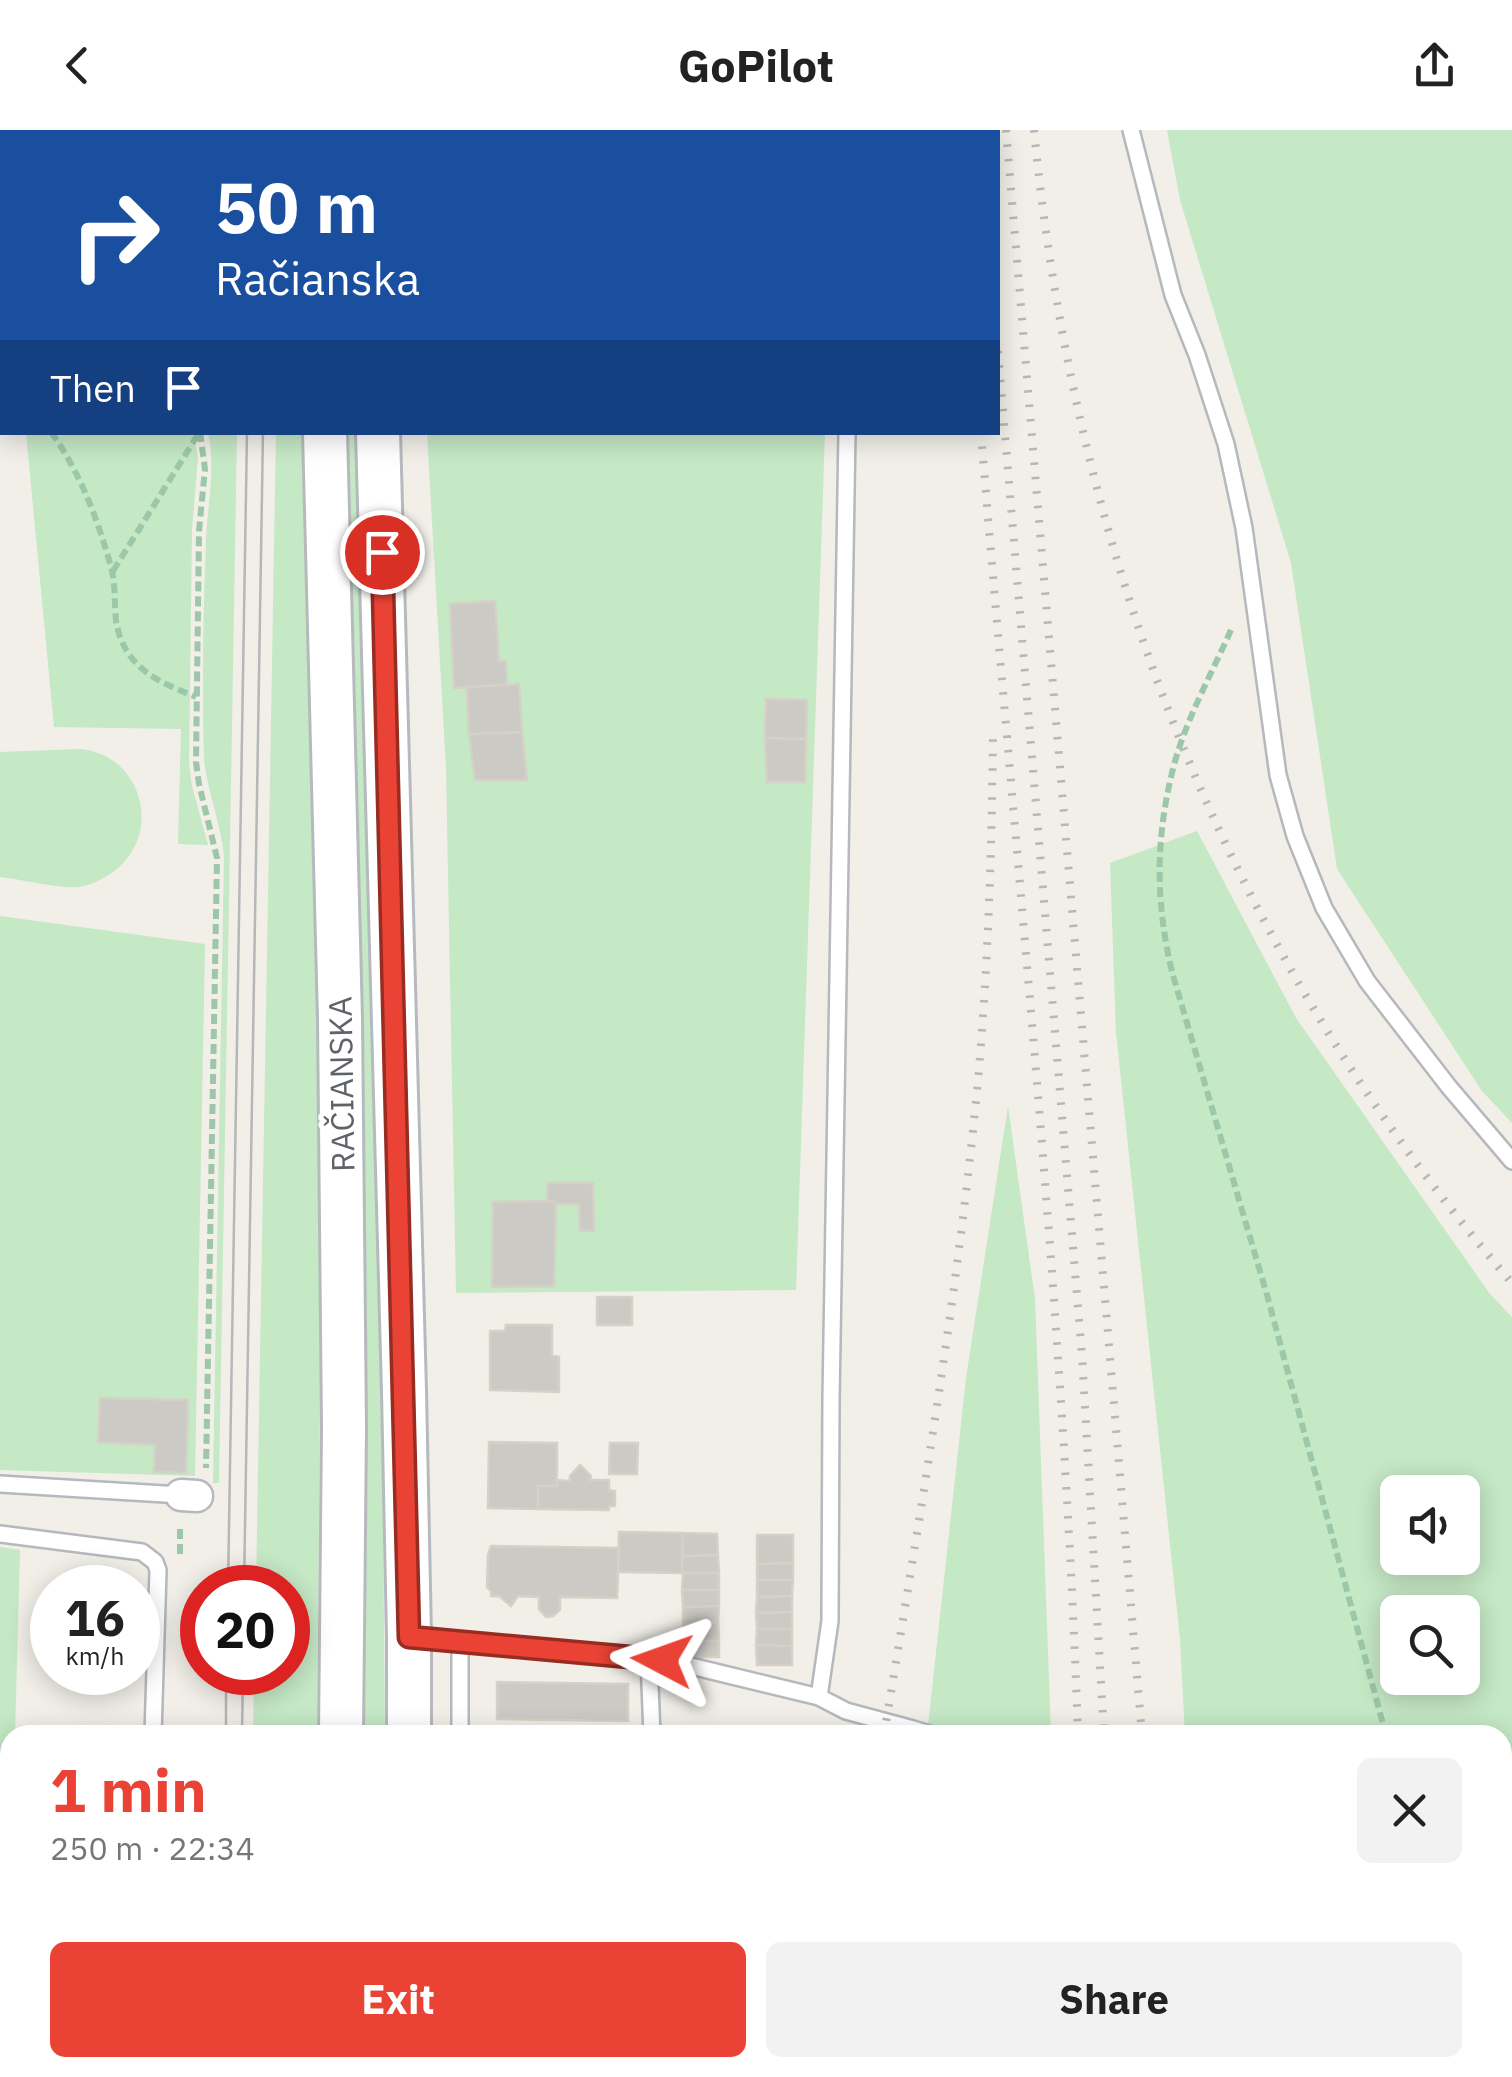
<!DOCTYPE html>
<meta charset="utf-8">
<style>
:root{--surface:#fff;--page:#f2f2f2;--text:#222;--muted:#767676;--accent:#ea4335}
body{margin:0;font-family:"IBM Plex Sans",sans-serif;background:var(--page);color:var(--text);height:100vh;display:flex;flex-direction:column;font-size:38px;white-space:nowrap}
*{box-sizing:border-box;margin:0}
p{font-size:32px;color:var(--muted)}
.icon{flex:none;width:55px;height:55px;fill:none;stroke:currentColor;stroke-width:2;stroke-linecap:round;stroke-linejoin:round}
.map{position:relative;flex:1;overflow:hidden}
.details{position:absolute;left:0px;top:1595px;width:1512px;height:352px;display:flex;flex-direction:column;background:var(--surface);border-radius:30px 30px 0 0;box-shadow:0 5px 25px #0003}
.details>*{flex:none}
.banner{position:absolute;left:0px;top:0px;width:1000px;height:305px;box-shadow:0 5px 25px #0003;background:#1a4fa0;color:#fff;overflow:hidden}
.tools{position:absolute;left:1380px;top:1345px;display:grid;gap:20px}
.tools a{display:grid;place-items:center;width:100px;height:100px;border-radius:15px;background:var(--surface);box-shadow:0 5px 25px #0003;font-size:50px}
.speed{position:absolute;left:30px;top:1435px;display:flex;gap:20px;font-size:50px;font-weight:700;text-align:center}
.speed>*{display:grid;place-content:center;width:130px;height:130px;border-radius:50%;background:var(--surface);box-shadow:0 5px 25px #0003;line-height:1}
.speed small{font-size:25px;font-weight:400}
.speed .limit{border:15px solid #d22;background:#fff;color:#111}
.pin{position:absolute;display:grid;place-items:center;width:85px;height:85px;color:#fff;margin:-42px;border:5px solid #fff;border-radius:50%;box-shadow:0 2px 10px #0007}
.me{position:absolute;width:110px;margin:-55px;rotate:274deg;stroke-linejoin:round;filter:drop-shadow(0 0 8px #0008)}
.turn{display:flex;align-items:center;gap:35px;height:210px;padding:0 50px;font-size:45px}
.turn .icon{width:130px;height:130px;stroke-width:2.5}
.turn b{display:block;font-size:70px;line-height:85px}
.then{display:flex;align-items:center;height:95px;padding:0 50px;background:#0003;gap:20px;font-size:38px}
.round{display:grid;place-items:center;flex:none;width:105px;height:105px;border-radius:15px;background:var(--page)}
.head{display:flex;align-items:center;justify-content:space-between;height:170px;padding:0 50px}
h1{font-size:60px;font-weight:700;line-height:75px;color:var(--accent)}
.action{display:flex;gap:20px;margin-top:auto;padding:20px 50px}
.action a{flex:1;height:115px;border-radius:15px;background:var(--accent);color:#fff;font-size:40px;font-weight:700;line-height:115px;text-align:center}
.action a+a{background:var(--page);color:var(--text)}
header{display:flex;justify-content:space-between;align-items:center;height:130px;padding:0 50px;background:var(--surface);font-size:45px;font-weight:700}
.map>svg:first-child{display:block}
</style>
<header><svg class="icon" aria-label="back" viewBox="0 0 24 24"><path d="M15 5l-7 7 7 7"/></svg>GoPilot<svg class="icon" aria-label="share" viewBox="0 0 24 24"><path d="M12 15V3M7 8l5-5 5 5M5 13v7h14v-7"/></svg></header>
<div class="map">
<svg width="1512" height="1947" viewBox="0 0 1512 1947">
<rect width="100%" height="100%" fill="#f1efe8"/>
<path fill="#c5e8c5" fill-rule="evenodd" d="M418,0H837L836,2H418Z
M1167,0H1512V993L1482,961L1337,739L1291,433L1180,70Z
M305,302L318,850L321,1159L317,1605H253L254,1543L288,1542V1458L256,1457L276,303Z
M193,303L198,327L192,400L189,633L192,656L208,715L178,714L181,599L54,597L26,303Z
M208,303H237L219,1353H213L224,726C221,694 208,663 204,631C202,558 203,485 206,412C207,375 216,340 208,303Z
M347,303H357L381,1174L385,1605H361L365,1191V995Z
M427,303H825L796,1160L456,1163L446,638Z
M80,619C146,625 165,712 107,746C99,751 88,756 78,757C61,759 19,749 0,747V622Z
M1197,701L1296,888L1490,1164L1512,1187V1947H1204L1203,1938H1502V1605H1185L1180,1509L1116,902L1110,733ZM1398,1362H1462V1428H1398ZM1398,1482H1462V1548H1398Z
M0,786L205,814L195,1346L0,1340Z
M1008,976L1035,1169L1051,1605H927L966,1248Z
M0,1417L20,1420L15,1605H10V1721L0,1720Z
M879,1938H1048L1047,1947H877Z"/>
<path fill="#cccac5" stroke="#d6d1c6" stroke-width="2.5" d="M495,471L499,531H506L507,555L454,558L450,474Z
M519,554L522,602L469,604L467,557Z
M766,569L807,570L806,609L765,608Z
M522,602L527,650H475L469,604Z
M765,608L806,609L805,652H767Z
M548,1053H593L594,1101H580L579,1074H556L555,1072L547,1071Z
M547,1071L555,1072L556,1074L554,1156L492,1157L493,1072Z
M597,1167H632V1195H597Z
M506,1195H552V1225L559,1227V1262L490,1260V1201H505Z
M100,1268L188,1270L186,1343L154,1342L155,1315L98,1312Z
M489,1312L557,1313V1356H538V1379L488,1378Z
M610,1313H638L637,1344H609Z
M580,1335L591,1346L590,1350H609V1360L615,1361V1376H609V1380L538,1379V1356H557V1350L570,1351V1346Z
M619,1402L683,1403L682,1443L618,1442Z
M683,1403L717,1404L718,1425L682,1426Z
M757,1405H793V1433L757,1434Z
M491,1416L619,1418L617,1468L560,1467V1480L553,1486L546,1487L539,1479V1467L518,1466L511,1476L499,1466H491V1461L487,1457L488,1425Z
M718,1425L719,1443H682V1426Z
M793,1433V1450H757V1434Z
M683,1443H719V1460H682Z
M757,1450H793L792,1466L757,1467Z
M682,1460H719V1476L683,1477Z
M792,1466V1482L756,1483L757,1467Z
M719,1476L718,1492L683,1494V1477Z
M792,1482V1499H757L756,1483Z
M718,1492L719,1511H683V1494Z
M757,1499H792V1516L756,1515Z
M683,1511H719V1527H682Z
M756,1515L792,1516V1535H757Z
M497,1552L628,1554V1591L497,1589Z
M0,1729H10V1938H70L69,1947H0Z
M480,1938H525V1947H480Z"/>
<g fill="none" stroke-linecap="round" stroke-linejoin="round">
<defs>
<path id="service" d="M1131,0L1173,165L1197,225L1226,314L1244,398L1278,645L1295,706L1324,778L1367,851L1449,957L1512,1031
M853,2V0
M0,1354L181,1365
M0,1404L142,1422L155,1432L158,1440L153,1605
M410,1507L662,1529L819,1567L846,1581L913,1599L915,1605
M460,1512V1605
M649,1529L652,1605
M819,1567L830,1491L831,1270L847,302
M913,1599L933,1605
M139,1947L140,1938"/>
<path id="minor" d="M208,0V2
M0,280L2,279
M181,1365L197,1366"/>
<path id="secondary" d="M317,0V2
M374,0V2
M325,302L340,889L344,1298L341,1605
M378,302L404,1261L409,1507V1605
M339,1947V1938
M407,1947V1938"/>
</defs>
<use href="#service" stroke="#b5b8bc" stroke-width="20"/>
<use href="#minor" stroke="#b5b8bc" stroke-width="35"/>
<use href="#secondary" stroke="#b6babf" stroke-width="48"/>
<path stroke="#9cc7a9" stroke-width="6" stroke-dasharray="10 5" stroke-linecap="butt" d="M60,0L61,2
M0,158H2
M51,302C80,342 98,390 111,437C116,455 114,474 116,491C124,538 157,551 196,567
M200,302L205,339L199,401L196,632L199,654L217,728L206,1338
M113,441L199,303
M1231,500C1211,545 1183,595 1172,643C1155,713 1156,773 1172,842L1267,1165L1386,1605
M180,1424V1396
M0,1725H10
M1502,1882L1512,1880
M1476,1938L1479,1947
M74,1947V1938
M172,1947V1938
M865,1947L866,1938"/>
<use href="#service" stroke="#fff" stroke-width="15"/>
<use href="#minor" stroke="#fff" stroke-width="30"/>
<use href="#secondary" stroke="#fff" stroke-width="42"/>
<path stroke="#b6b7b8" stroke-width="2.5" d="M252,2V0
M268,2V0
M228,1458L247,302
M244,1458L263,302
M226,1605V1542
M242,1605L243,1542
M220,1947V1938
M236,1947L237,1938"/>
<path stroke="#b6b7b8" stroke-width="8" stroke-dasharray="2.5 12" stroke-linecap="butt" d="M943,0V2
M979,0V2
M1006,0L1142,1605
M1034,0C1076,431 1227,823 1512,1153
M998,221L1082,1225L1104,1605
M981,302C1016,736 1063,1170 1078,1605
M884,1605C919,1391 956,1177 977,961C988,841 992,719 993,598
M1169,1938L1170,1947
M828,1947L830,1938
M1081,1947V1938
M1107,1947V1938"/>
</g>
<g fill="none" stroke-linecap="round" stroke-linejoin="round">
<defs>
<path id="route" d="M382,422L409,1507L662,1530"/>
</defs>
<use href="#route" stroke="#982c22" stroke-width="25"/>
<use href="#route" stroke="#ea4335" stroke-width="18"/>
</g>
<g text-anchor="middle" dominant-baseline="central" stroke-width="10" stroke-linejoin="round" paint-order="stroke">
<g font-size="32" fill="#5f6368" stroke="#fff">
<text transform="translate(341 954) rotate(-91)">RAČIANSKA</text>
</g>
</g>
</svg>
<div class="tools">
<a><svg class="icon" aria-label="sound" viewBox="0 0 24 24"><path d="M4 9h4l5-4v14l-5-4H4zM17 9q2 3 0 6"/></svg></a>
<a><svg class="icon" aria-label="search" viewBox="0 0 24 24"><circle cx="10" cy="10" r="6"/><path d="M15 15l6 6"/></svg></a>
</div>
<div class="speed"><div>16<small>km/h</small></div><div class="limit">20</div></div>
<div class="pin" style="left:382px;top:422px;background:#d93025"><svg class="icon" aria-label="arrive" viewBox="0 0 24 24"><path d="M6 21V4h12l-3 4 3 4H6"/></svg></div>
<svg class="me" style="left:662px;top:1530px" viewBox="-20 -20 40 40"><path d="M0-17L14 15 0 8-14 15z" fill="#ea4335" stroke="#fff" stroke-width="4"/></svg>
<div class="banner">
<div class="turn"><svg class="icon" aria-label="right" viewBox="0 0 24 24"><path d="M7 20v-9h11M14 6l5 5-5 5"/></svg><div><b>50 m</b>Račianska</div></div>
<div class="then">Then<svg class="icon" aria-label="arrive" viewBox="0 0 24 24"><path d="M6 21V4h12l-3 4 3 4H6"/></svg></div>
</div>
<section class="details">
<div class="head"><div><h1>1 min</h1><p>250 m · 22:34</p></div><a class="round"><svg class="icon" aria-label="close" viewBox="0 0 24 24"><path d="M6 6l12 12M18 6L6 18"/></svg></a></div>
<div class="action"><a>Exit</a><a>Share</a></div>
</section>
</div>
